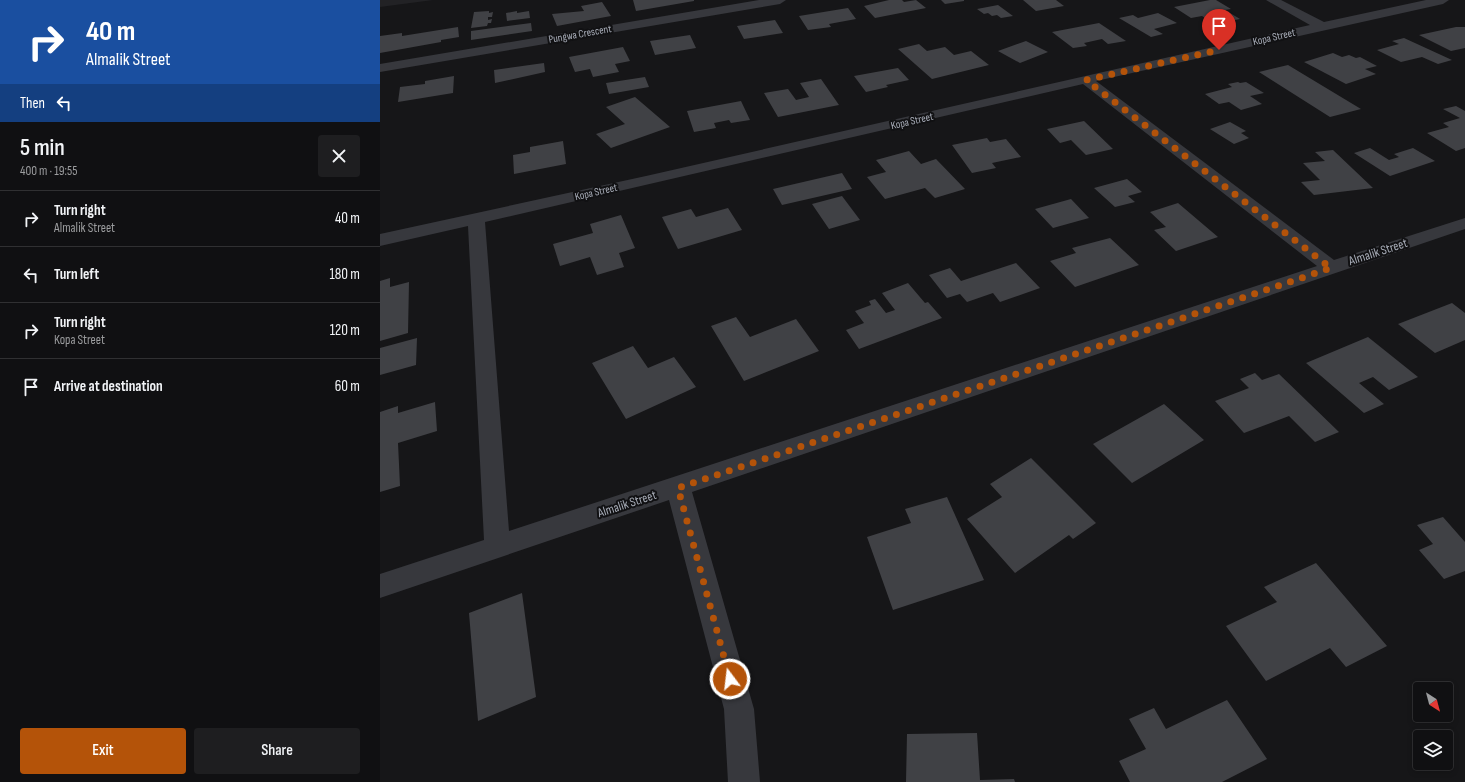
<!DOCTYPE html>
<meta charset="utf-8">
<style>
:root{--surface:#101012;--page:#1e1e20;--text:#f1f3f6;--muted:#9c9d9f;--line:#303032;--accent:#b45309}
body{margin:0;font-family:"Sofia Sans Condensed",sans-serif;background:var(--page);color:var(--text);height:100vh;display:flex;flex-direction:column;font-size:15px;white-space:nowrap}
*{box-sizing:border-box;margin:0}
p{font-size:13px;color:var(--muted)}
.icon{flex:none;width:22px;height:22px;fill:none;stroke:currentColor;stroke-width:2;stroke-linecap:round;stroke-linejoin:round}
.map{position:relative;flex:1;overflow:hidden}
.panel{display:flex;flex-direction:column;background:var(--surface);width:380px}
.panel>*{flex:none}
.guide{background:#1a4fa0;color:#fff;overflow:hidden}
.needle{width:26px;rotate:144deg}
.controls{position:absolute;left:1033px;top:682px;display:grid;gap:8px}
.controls a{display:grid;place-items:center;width:40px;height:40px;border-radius:4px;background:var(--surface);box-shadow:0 2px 6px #0003,0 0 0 1px var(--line);font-size:20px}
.pin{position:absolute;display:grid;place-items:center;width:34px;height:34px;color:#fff;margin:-41px -17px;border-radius:50% 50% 50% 0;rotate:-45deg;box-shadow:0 0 4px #0007}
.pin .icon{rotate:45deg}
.me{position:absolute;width:44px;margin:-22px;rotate:345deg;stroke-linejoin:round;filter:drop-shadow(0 0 3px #0008)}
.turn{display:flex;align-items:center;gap:14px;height:84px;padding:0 20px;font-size:18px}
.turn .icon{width:52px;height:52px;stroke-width:2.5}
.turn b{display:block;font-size:28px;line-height:34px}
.then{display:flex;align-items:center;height:38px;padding:0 20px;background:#0003;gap:8px;font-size:15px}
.round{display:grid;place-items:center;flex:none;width:42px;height:42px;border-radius:4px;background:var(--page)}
.headline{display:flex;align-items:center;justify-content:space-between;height:68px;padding:0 20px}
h1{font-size:24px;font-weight:600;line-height:30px}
.cta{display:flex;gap:8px;margin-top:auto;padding:8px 20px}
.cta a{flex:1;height:46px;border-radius:4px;background:var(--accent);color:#fff;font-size:16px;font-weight:600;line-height:46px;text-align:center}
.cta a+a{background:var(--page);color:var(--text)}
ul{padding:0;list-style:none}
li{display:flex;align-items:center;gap:12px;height:56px;padding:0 20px;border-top:1px solid var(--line)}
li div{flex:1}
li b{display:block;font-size:15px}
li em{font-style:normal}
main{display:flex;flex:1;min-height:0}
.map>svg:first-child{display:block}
</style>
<main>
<section class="panel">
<div class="guide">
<div class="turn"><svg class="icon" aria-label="right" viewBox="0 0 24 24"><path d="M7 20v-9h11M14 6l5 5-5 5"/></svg><div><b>40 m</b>Almalik Street</div></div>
<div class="then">Then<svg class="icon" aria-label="left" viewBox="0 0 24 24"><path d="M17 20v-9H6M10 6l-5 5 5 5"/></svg></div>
</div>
<div class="headline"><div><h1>5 min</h1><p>400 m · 19:55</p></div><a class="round"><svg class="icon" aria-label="close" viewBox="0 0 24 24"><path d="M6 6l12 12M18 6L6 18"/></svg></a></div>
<ul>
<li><svg class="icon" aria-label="right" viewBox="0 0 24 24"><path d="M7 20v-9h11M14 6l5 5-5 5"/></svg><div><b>Turn right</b><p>Almalik Street</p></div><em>40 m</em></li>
<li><svg class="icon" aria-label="left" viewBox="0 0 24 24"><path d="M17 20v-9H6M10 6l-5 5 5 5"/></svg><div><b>Turn left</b></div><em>180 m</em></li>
<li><svg class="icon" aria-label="right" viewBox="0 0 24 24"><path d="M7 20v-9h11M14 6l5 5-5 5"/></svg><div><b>Turn right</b><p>Kopa Street</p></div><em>120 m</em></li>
<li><svg class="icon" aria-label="arrive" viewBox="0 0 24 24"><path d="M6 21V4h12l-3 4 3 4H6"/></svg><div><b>Arrive at destination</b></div><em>60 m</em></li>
</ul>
<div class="cta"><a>Exit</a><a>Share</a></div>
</section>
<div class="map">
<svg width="1085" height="782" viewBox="0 0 1085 782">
<rect width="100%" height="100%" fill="#161618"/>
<path fill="#222225" d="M0,0H53L0,7Z"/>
<path fill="#404145" d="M253,0H314V1L256,11Z
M509,0H522L524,2L536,0L546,8L495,18L484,6Z
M561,0H584V1L565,4Z
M643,0H676L684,6L656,11Z
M830,0H836L851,9L845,10L860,19L834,24L822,16L811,18L794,7Z
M222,2L231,16L177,26L172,14L204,11L201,6Z
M618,5L633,16L621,18L617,15L612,16L608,13L604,14L597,9Z
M468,8L476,19L449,24L451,27L428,30L419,16Z
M109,11V13L113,12L112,17H108V20L112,19L111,23H108L107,26L91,28L94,12Z
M137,11V13L149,11L150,18L127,21L126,13Z
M778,13L797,23L774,29L783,34L771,37L739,18L753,15L758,18Z
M395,20L403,33L364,39L357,26Z
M151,23L152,31L91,40V31Z
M719,23L746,41L728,44L722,39L704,43L707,46L693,48L672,32Z
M78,27L79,37L61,40V42L0,53V36L22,33V36Z
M1076,27H1085V48L1071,51L1039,35Z
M310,35L316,48L275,55L270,41Z
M1024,38L1072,60L1058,64L1042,57L1021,62L997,50L1019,44L1012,41Z
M646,41L668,52L640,63L618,51Z
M539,44L547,51L565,47L574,55L591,51L609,65L552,79L518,49Z
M243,47L250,61L235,64L239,72L213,77L210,69L195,72L189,57Z
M953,53L962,57L969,55L976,58L980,57L997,66L985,69L996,74L966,84L924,62Z
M164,63L165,72L115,83L114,70Z
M908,65L981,109L950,117L879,72Z
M518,68L529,80L506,85L508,87L486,92L474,76Z
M74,76L73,93L18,102L20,87L45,84V81Z
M265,77L269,87L229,94L226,83Z
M441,79L459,105L398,117L384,93L408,89L416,100L429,97L420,83Z
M858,82L860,83L866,82L884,93L870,96L882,104L861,110L849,102L839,104L825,94L852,87L848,84Z
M255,97L290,127L231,148L216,134L245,124L226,107Z
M361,101L370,120L351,123L349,120L334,123L336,128L314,132L307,111Z
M1076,106L1085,111V148L1076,151L1047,133L1069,127L1063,123L1080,118L1063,109Z
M704,121L733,149L706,155L691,140L680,143L667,129Z
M850,122L866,131L861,133L869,138L854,144L830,129Z
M607,138L610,142L626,139L641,157L612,163L616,168L592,173L572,145Z
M183,141L186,164L134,174L133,155L150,152V147Z
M990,148L1009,160L1019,157L1014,154L1033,148L1055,161L1010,176L974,153Z
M953,150L993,188L934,195L921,182L940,180L923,163L945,161L935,152Z
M529,151L541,164L556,159L585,189L555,198L545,188L505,199L487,177L506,172L496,160Z
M462,173L472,189L402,205L393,189Z
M747,179L762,192L748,196L755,202L735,207L714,188Z
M462,196L480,220L449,229L432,204Z
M691,199L709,218L673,228L655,209Z
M798,203L838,237L796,251L774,230L786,227L770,212Z
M348,208L362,230L298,249L282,217L311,209L316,217Z
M241,215L255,248L239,253L244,267L217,275L210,257L180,266L173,244L213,233L210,224Z
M730,238L759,265L695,287L670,261L696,253L692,248Z
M636,263L660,288L620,302L613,293L587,302L580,294L567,298L549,275L570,268L581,281Z
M10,278V287L29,282L28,333L0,341V281Z
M528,283L545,303L548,302L562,318L479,349L466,330L484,323L475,311L491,305L489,301L495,299L506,313L515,310L502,293Z
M1072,303L1085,313V340L1055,353L1018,324Z
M356,317L370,337L416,319L439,351L364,381L331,326Z
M988,337L1038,377L1009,390L993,377L979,383L1004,404L984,413L926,363Z
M37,338L36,365L0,375V348Z
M253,346L268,368L294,357L316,387L246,419L212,363Z
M875,373L882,380L899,374L959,432L935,442L909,416L864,433L835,401L869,388L860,379Z
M55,402L57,431L18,443L20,486L0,492V412L18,406V413Z
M784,404L824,440L752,483L713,444Z
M651,458L716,523L693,539L689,535L635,573L587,519L622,497L610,484Z
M567,497L604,580L513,610L487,537L531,523L525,509Z
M1063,517L1085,542V571L1064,579L1039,550L1053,544L1037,525Z
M936,563L1007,646L966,667L950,648L886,681L846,626L897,602L884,587Z
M142,593L156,697L98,721L89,613Z
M847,700L887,759L842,782H750L739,761L766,749L749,719L774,708L786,729Z
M597,733L600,780L634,779L635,782H526L527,734Z"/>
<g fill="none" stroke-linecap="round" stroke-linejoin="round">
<path fill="#37383d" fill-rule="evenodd" d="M379,0H406L400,4L0,72V64Z
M886,0H901L944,22L1046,0H1069L1063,4L716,81L954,260L1085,218V229L312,492L374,709L380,782H348L344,709L289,500L0,598V574L104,540L88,226L0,246V234L266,176L930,25ZM703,84L937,266L129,531L105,222Z"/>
</g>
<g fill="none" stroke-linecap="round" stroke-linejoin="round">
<path stroke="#b45309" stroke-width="7" stroke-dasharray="0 12.6" d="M350,679L298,488L951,268L706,80L839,50"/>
</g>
<g text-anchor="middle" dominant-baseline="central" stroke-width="4" stroke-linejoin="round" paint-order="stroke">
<g font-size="11" fill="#a8adb8" stroke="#111113">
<text transform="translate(200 34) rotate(-10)">Pungwa Crescent</text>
<text transform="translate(894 37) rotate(-13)">Kopa Street</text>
<text transform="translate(532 121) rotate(-13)">Kopa Street</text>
<text transform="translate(216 192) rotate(-13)">Kopa Street</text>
</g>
<g font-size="13" fill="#a8adb8" stroke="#111113">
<text transform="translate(998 252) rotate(-18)">Almalik Street</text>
<text transform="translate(247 504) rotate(-18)">Almalik Street</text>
</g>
</g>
</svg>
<div class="controls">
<a><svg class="needle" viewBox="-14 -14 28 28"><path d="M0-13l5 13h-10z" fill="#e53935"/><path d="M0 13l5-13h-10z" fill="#9c9d9f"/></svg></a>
<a><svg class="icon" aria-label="layers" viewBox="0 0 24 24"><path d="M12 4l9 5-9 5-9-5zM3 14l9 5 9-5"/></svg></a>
</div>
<div class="pin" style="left:839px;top:50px;background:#d93025"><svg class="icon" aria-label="arrive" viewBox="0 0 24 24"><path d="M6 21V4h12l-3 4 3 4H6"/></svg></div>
<svg class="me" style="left:350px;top:679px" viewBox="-20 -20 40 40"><circle r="17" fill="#b45309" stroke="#fff" stroke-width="3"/><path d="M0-11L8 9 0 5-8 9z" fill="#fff"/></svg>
</div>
</main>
